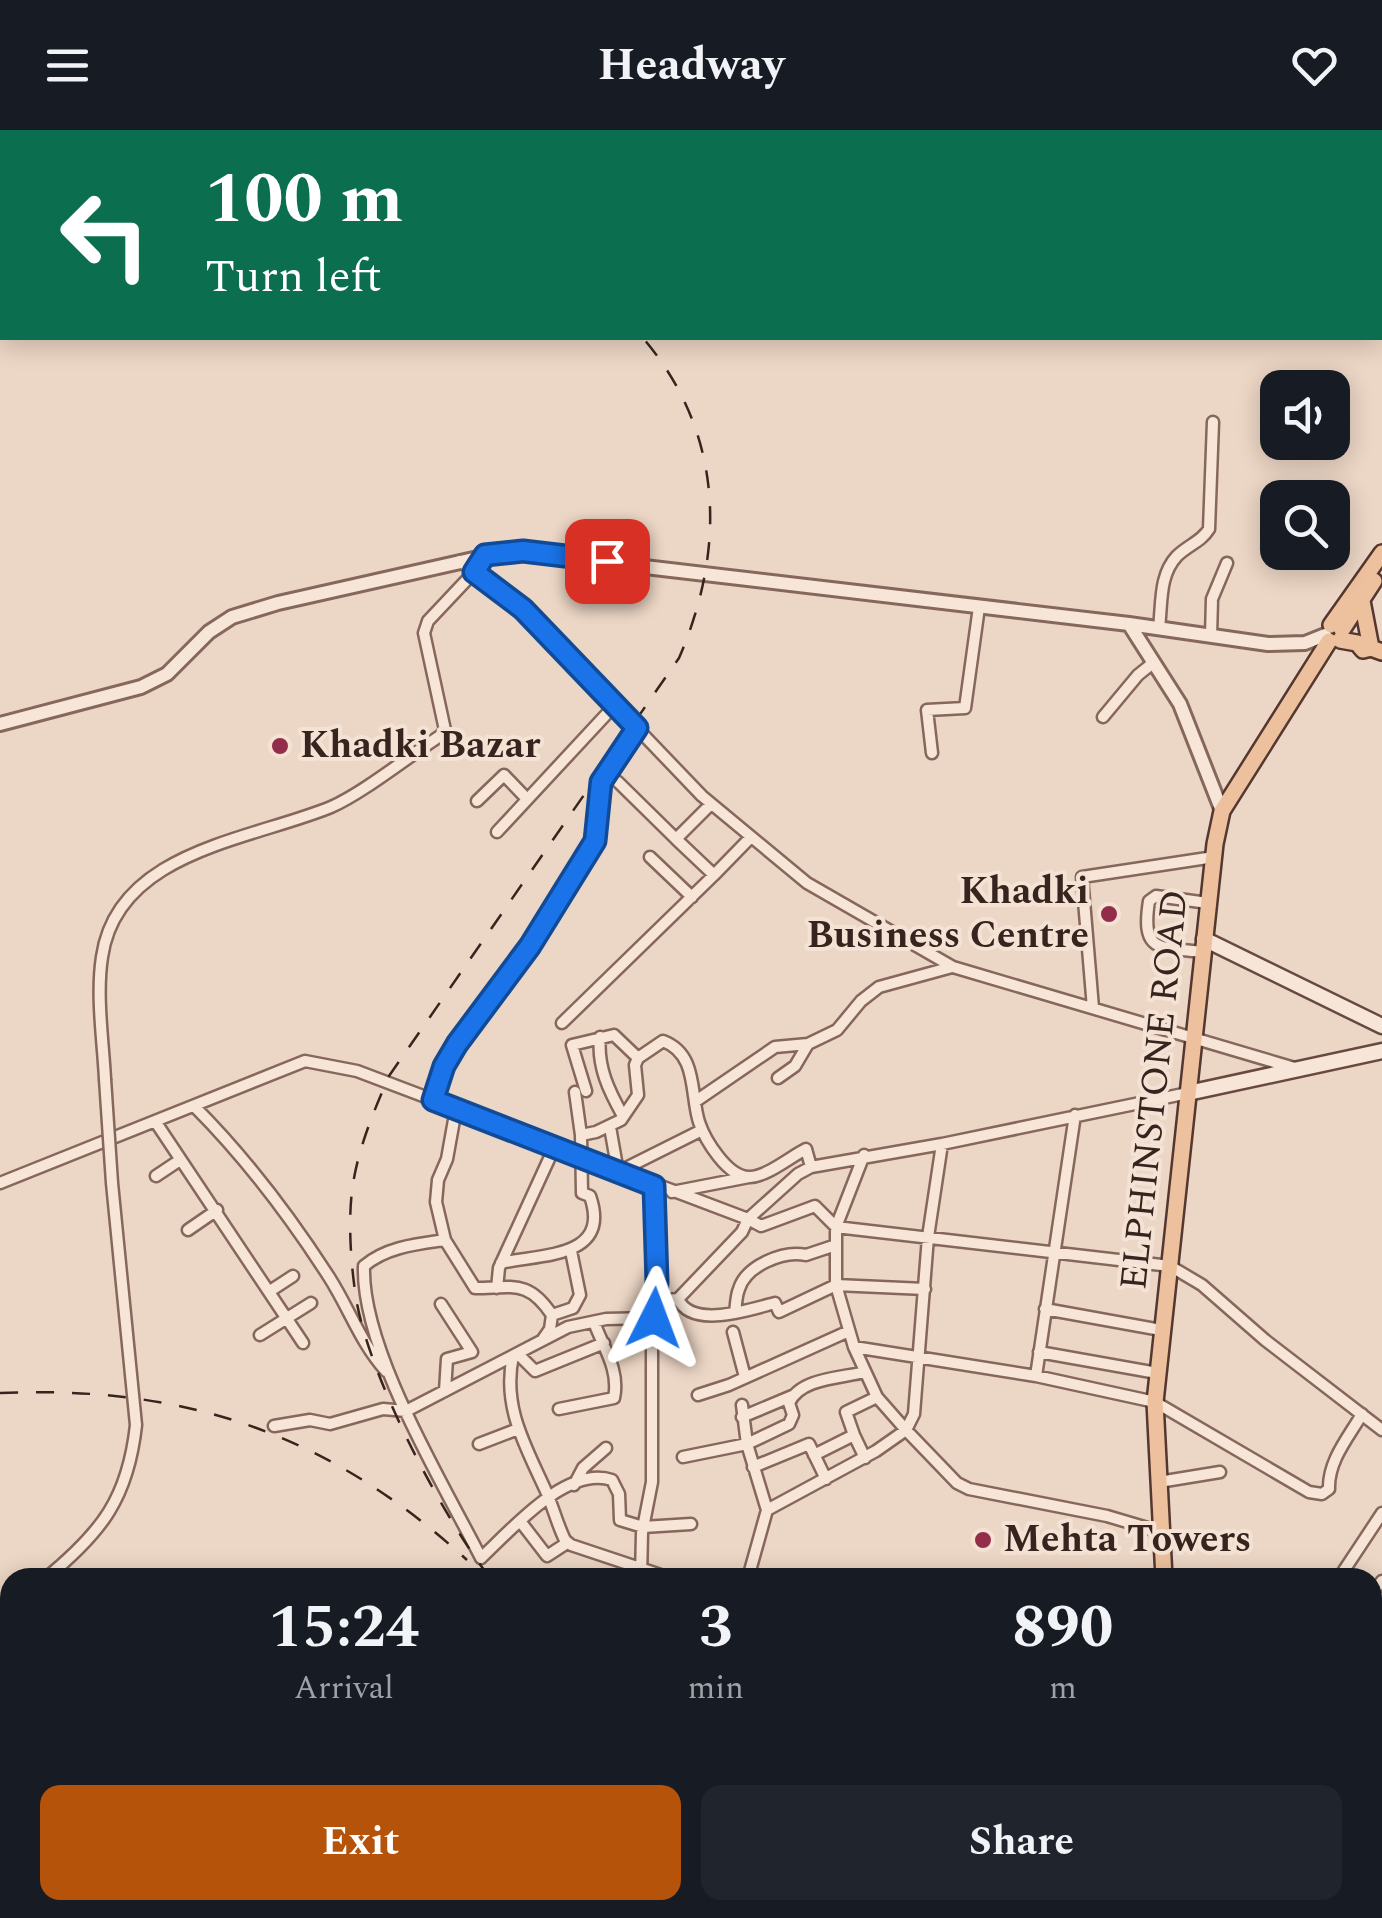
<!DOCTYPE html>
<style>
:root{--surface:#171b24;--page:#20242c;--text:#f1f3f6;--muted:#9ea1a6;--accent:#b45309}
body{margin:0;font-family:Spectral,serif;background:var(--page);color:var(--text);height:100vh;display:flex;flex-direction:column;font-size:38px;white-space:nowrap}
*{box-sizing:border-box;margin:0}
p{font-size:32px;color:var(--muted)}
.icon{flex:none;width:55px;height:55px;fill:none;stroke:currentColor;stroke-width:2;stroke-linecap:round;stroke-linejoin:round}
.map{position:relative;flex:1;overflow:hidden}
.panel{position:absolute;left:0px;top:1438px;width:1382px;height:352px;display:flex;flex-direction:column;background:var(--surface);border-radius:30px 30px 0 0;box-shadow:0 5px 25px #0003}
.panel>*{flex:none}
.guide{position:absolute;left:0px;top:0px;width:1382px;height:210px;box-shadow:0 5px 25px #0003;background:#0b6e4f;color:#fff;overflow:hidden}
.controls{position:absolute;left:1260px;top:240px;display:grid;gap:20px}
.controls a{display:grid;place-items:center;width:90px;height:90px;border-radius:20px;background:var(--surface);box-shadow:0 5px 25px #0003;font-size:50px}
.pin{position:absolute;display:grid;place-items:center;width:85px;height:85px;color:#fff;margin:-42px;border-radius:20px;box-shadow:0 5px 15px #0006}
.me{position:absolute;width:110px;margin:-55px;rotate:3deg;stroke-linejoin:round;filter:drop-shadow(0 0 8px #0008)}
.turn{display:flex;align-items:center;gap:35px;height:210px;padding:0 40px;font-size:45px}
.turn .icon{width:130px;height:130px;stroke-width:2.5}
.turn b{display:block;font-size:70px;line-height:85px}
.eta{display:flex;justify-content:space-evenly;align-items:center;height:170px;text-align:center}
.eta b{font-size:60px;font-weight:700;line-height:70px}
.primary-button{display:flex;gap:20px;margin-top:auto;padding:20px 40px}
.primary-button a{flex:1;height:115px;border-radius:20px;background:var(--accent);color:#fff;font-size:40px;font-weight:700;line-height:115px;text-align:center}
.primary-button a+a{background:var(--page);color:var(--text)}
header{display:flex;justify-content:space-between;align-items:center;height:130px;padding:0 40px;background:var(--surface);font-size:45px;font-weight:700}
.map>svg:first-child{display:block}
</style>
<header><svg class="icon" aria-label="menu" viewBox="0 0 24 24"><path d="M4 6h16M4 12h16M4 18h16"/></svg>Headway<svg class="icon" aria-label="heart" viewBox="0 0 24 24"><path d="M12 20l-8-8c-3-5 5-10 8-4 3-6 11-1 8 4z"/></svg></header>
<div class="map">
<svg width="1382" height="1788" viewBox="0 0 1382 1788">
<rect width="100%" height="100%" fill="#ecd6c5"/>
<path fill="#cac399" d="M1373,1635L1382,1642V1788H1298V1780H1372Z"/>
<path fill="#a6c0b2" stroke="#6d8d7d" stroke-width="2.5" d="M10,1563V1749L0,1746V1564Z
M112,1780H434L433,1788H131Z"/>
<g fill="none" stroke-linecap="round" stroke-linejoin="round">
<defs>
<path id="minor" d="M460,431L523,479L702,666L807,753L953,837L1298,939
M1159,498C1162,473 1159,445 1177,426C1188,415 1201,412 1209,399L1213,292
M1211,506L1212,469L1227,433
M1103,587L1138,545L1153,533
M932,623L927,580L965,578L979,477
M618,652L676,709
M477,671L504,645L527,669
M711,674L676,709L714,745L751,707
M497,702L615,575
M650,727L692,767
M1203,822C1158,817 1141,823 1149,771L1156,766L1208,773
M1093,878L1082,747L1214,727
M562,893L714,745
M600,907C597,937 609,961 623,986
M808,914L837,900L861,871L879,857L952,837
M105,949C103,910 96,866 102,827C117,721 251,710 331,677C363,663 409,626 440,606L445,600L424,503L428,491L477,439
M586,961L572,915L614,905L638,928
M433,970L444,936L457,914L531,816L595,711L601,652L637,598
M696,971L775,917L808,914L795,936L778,948
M194,976C246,1028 289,1085 329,1147C349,1178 361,1214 386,1241
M456,979L447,1029L438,1050L436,1072L445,1110C417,1114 386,1117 364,1136C361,1219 443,1353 481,1428C512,1399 567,1335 612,1350L619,1364L620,1390L643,1397L691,1394
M155,991L303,1213
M610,997L618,1042L702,1000
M581,1005L596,1002L621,990L638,965L635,935L638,928L663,911C698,924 690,964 699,992C705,1010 728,1048 750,1047C768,1046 790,1027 806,1019L811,1037
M864,1025L836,1097V1155L854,1217L877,1267L906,1300L914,1284L928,1107L942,1014
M156,1046L180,1030
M0,1053L305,931L357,941L748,1089L798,1044L811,1037L942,1014L1188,963
M672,1062L749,1047
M188,1100L217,1080
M445,1110L475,1158C513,1158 528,1149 552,1185L550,1199L543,1209
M501,1133C540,1124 612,1129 590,1066L582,1063L581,1005L575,962
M497,1158L499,1138L549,1029
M270,1161L293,1146
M678,1169L742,1102L748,1089L761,1096L815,1076L836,1097L1170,1136L1202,1155L1265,1210L1382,1300
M656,1171L678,1169C692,1199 748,1180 775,1173L779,1182L836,1155L925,1159
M441,1174L472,1222L447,1229L445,1261
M1045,1179L1161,1200
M735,1183C736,1176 736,1166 739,1159C746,1136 783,1120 806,1125L836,1115
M552,1185L573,1178L580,1165L571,1121
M733,1202L745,1247
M260,1205L311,1173
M854,1217L1036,1246L1155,1272L1309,1362L1322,1364L1329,1359C1328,1331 1348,1308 1362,1284
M1039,1222L1157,1243
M518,1224L535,1241L604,1213
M513,1226C502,1276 525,1315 545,1359C553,1376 557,1394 565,1410L571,1415L670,1448
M1036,1246L1075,985
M698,1265L729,1255L849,1201
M742,1275L747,1314L767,1380
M559,1279L614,1268C620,1240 603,1217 594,1192
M742,1287L792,1266
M274,1296L310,1290L330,1294L383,1279L406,1281L568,1197L606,1189L654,1188
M854,1305L846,1282L877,1267
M479,1314L518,1299
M814,1325L854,1305L865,1328
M683,1327L747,1314L789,1294L793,1285L789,1273C800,1248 841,1248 865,1242
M753,1337L809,1314L826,1349
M1159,1352L1220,1342
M574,1355L583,1338L606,1318
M520,1391L547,1426L567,1413
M641,1448L642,1403L652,1352V1213L657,1152L653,1056
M748,1448L767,1380L876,1321L906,1300L957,1353L969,1359L1107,1386L1161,1402
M1339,1448L1382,1383
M1372,1463L1382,1451
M0,1485L10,1477
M1372,1487L1382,1494
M781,1780L786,1788
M591,1788L594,1780"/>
<path id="tertiary" d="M1129,494L1180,574L1222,681
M0,594L141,557L167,544L209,502L232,487L278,473L509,421L1129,494L1268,514L1305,513L1325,505"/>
<path id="secondary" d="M1204,809L1382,896
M1188,963L1382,921"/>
<path id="primary" d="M1362,471L1371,518
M1331,495L1382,423
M1342,500L1374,451
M1340,510L1357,513L1363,520L1371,518L1382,522
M1164,1448L1155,1272L1215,714L1222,681L1329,511
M1189,1780L1190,1788"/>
</defs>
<use href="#minor" stroke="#86675c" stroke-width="15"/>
<use href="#tertiary" stroke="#86675c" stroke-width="18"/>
<use href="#secondary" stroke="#68493f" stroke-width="19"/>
<use href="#primary" stroke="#543730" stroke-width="20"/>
<use href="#minor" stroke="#f7e6d8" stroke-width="10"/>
<use href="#tertiary" stroke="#f7e6d8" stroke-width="12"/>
<use href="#secondary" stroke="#f7e6d8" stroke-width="14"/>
<use href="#primary" stroke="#edc19e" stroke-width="15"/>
<path stroke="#37241f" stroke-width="2.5" stroke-dasharray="18 18" stroke-linecap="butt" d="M458,0L460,2
M476,0L478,2
M0,1263C186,1255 329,1304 467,1430
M490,1448C441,1384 369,1247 356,1168C351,1135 348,1094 352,1061C357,1021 373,983 389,946L679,528C727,417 723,302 643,208
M866,1780L877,1788"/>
<defs>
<path id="minor-bridge" d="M46,1448C102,1402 128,1368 136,1295L112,1053L105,949"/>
</defs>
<use href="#minor-bridge" stroke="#86675c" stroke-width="15" stroke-linecap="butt"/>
<use href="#minor-bridge" stroke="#f7e6d8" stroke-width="10"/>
</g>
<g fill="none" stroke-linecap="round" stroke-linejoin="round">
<defs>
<path id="route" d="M607,431L523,421L485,425L474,442L523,479L637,598L601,652L595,711L530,816L457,914L444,936L433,970L654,1056L657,1152L654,1188"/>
</defs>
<use href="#route" stroke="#114b97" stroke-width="25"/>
<use href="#route" stroke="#1a73e8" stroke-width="18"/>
</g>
<g fill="#922e49" stroke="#f4e2d4" stroke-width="4">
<circle cx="280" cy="616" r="10"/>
<circle cx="1109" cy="784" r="10"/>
<circle cx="983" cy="1410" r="10"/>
</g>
<g text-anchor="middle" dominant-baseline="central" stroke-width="8" stroke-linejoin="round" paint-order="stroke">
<g font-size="38" font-weight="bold" fill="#37241f" stroke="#f4e2d4" text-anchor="start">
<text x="300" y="616">Khadki Bazar</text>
<text x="1089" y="762" text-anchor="end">Khadki<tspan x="1089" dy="44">Business Centre</tspan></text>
<text x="1003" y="1410">Mehta Towers</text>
</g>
<g font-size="38" fill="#37241f" stroke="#f4e2d4">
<text transform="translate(1155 960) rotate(-84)">ELPHINSTONE ROAD</text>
</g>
</g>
</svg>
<div class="controls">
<a><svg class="icon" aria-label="sound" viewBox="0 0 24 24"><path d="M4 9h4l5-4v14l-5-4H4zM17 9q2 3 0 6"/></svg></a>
<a><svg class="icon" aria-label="search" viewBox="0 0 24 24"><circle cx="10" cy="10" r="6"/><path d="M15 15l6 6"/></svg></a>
</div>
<div class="pin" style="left:607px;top:431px;background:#d93025"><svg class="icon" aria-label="arrive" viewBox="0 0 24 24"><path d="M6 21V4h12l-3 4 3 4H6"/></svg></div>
<svg class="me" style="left:654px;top:1188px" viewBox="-20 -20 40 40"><path d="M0-17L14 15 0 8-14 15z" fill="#1a73e8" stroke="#fff" stroke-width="4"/></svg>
<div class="guide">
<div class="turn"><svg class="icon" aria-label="left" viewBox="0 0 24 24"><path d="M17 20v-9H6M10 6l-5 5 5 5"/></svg><div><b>100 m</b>Turn left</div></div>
</div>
<section class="panel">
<div class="eta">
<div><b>15:24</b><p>Arrival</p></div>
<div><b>3</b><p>min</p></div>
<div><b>890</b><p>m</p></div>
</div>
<div class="primary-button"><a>Exit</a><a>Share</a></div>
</section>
</div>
